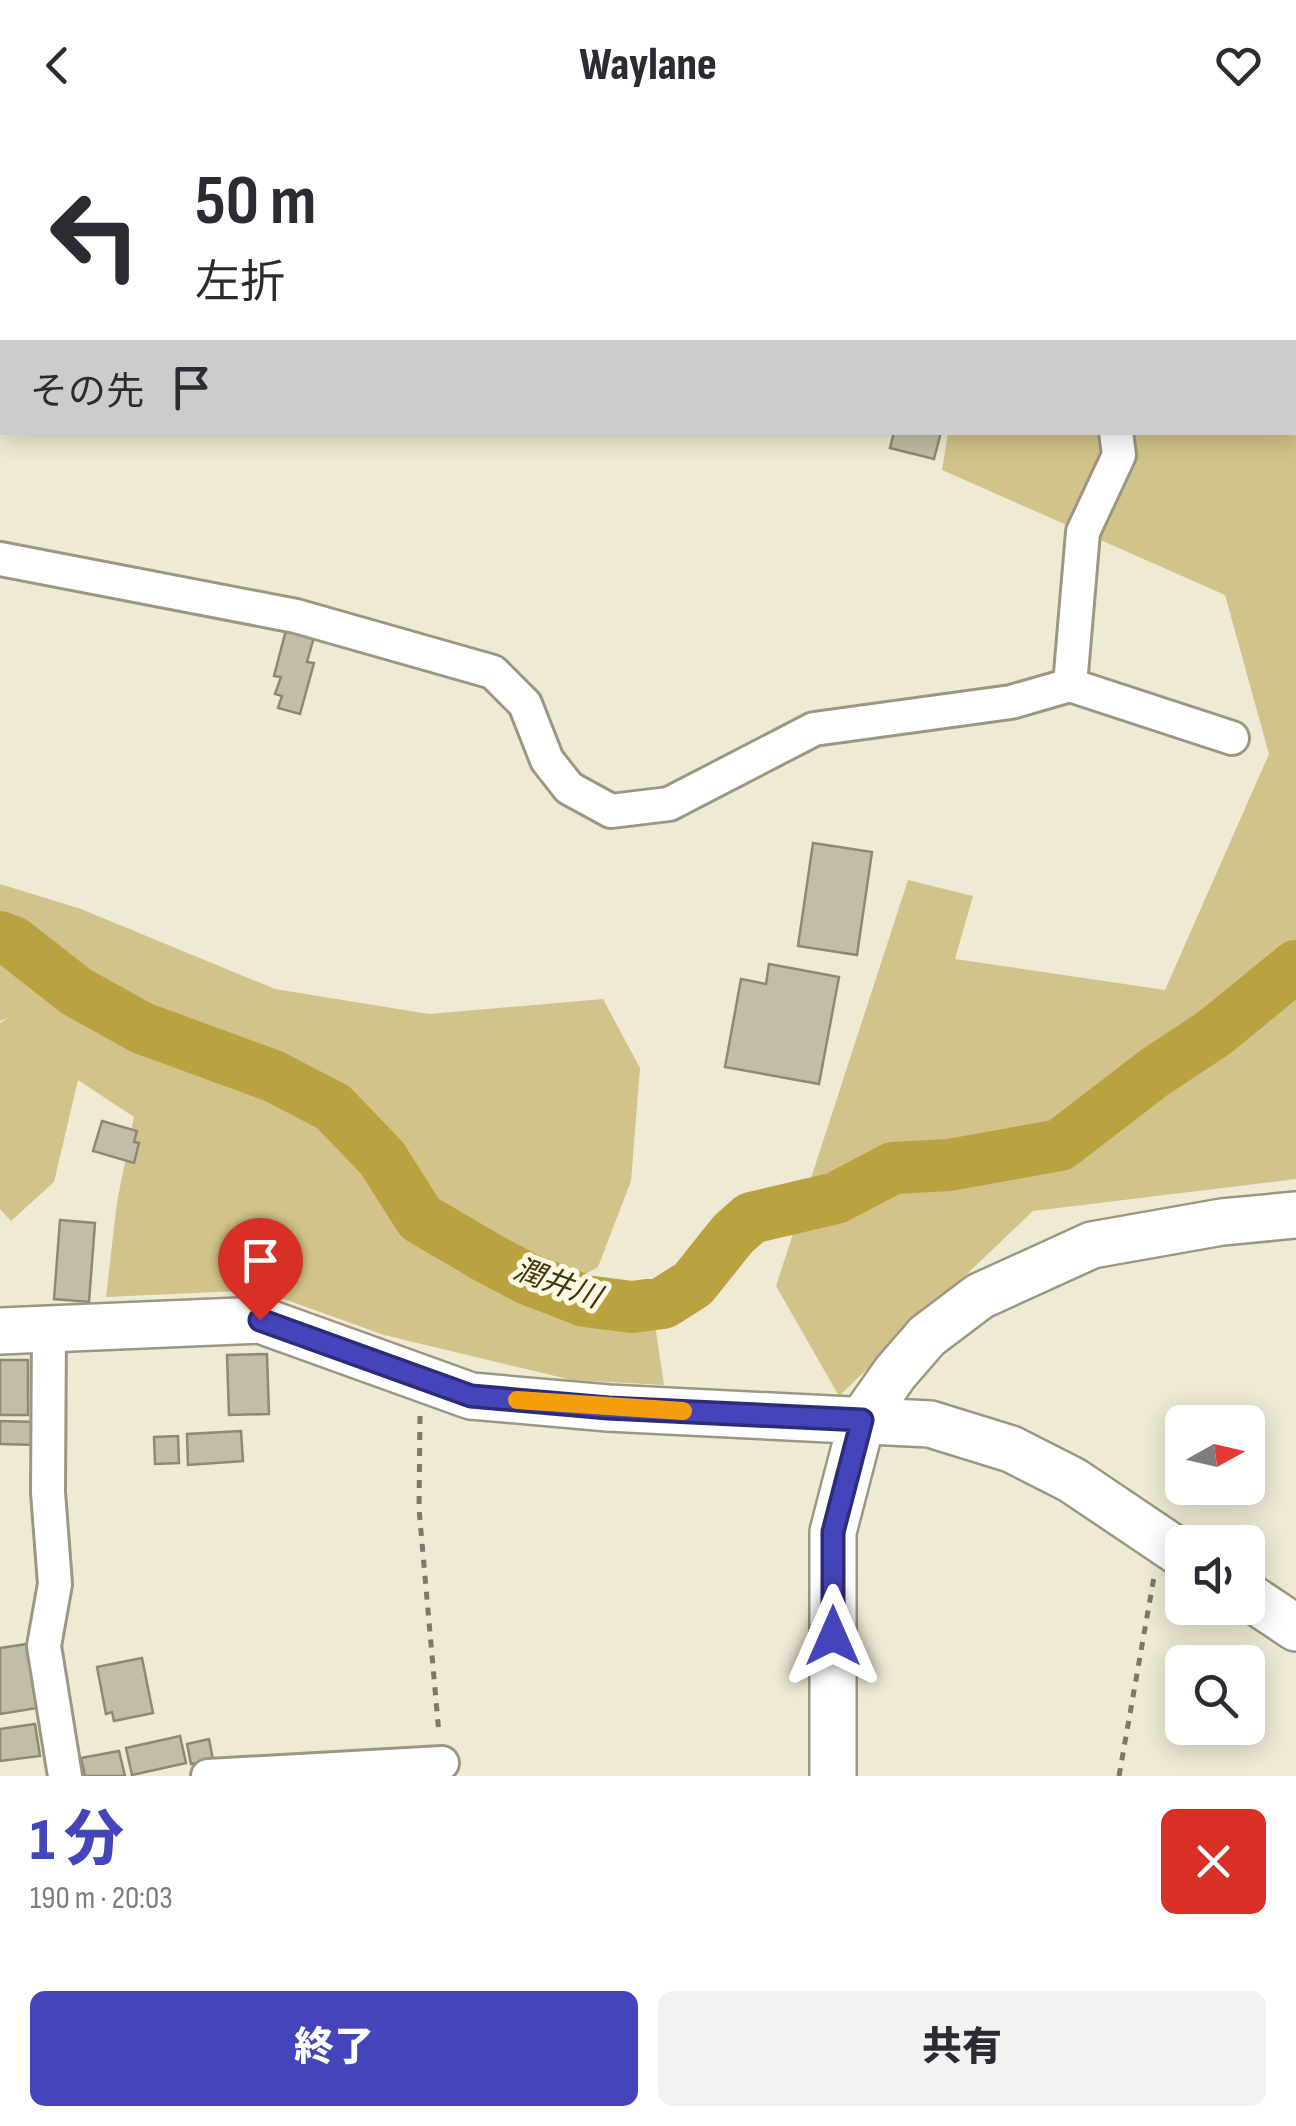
<!DOCTYPE html>
<html lang="ja">
<meta charset="utf-8">
<style>
:root{--surface:#fff;--page:#f2f2f3;--text:#2b2b33;--muted:#7c7c81;--accent:#4445bb}
body{margin:0;font-family:"Sofia Sans Condensed","Noto Sans JP",sans-serif;background:var(--page);color:var(--text);height:100vh;display:flex;flex-direction:column;font-size:38px;white-space:nowrap}
*{box-sizing:border-box;margin:0}
p{font-size:32px;color:var(--muted)}
.icon{flex:none;width:55px;height:55px;fill:none;stroke:currentColor;stroke-width:2;stroke-linecap:round;stroke-linejoin:round}
.map{position:relative;height:1646px;overflow:hidden}
.drawer{display:flex;flex-direction:column;background:var(--surface);flex:1}
.drawer>*{flex:none}
.guide{position:absolute;left:0px;top:0px;width:1298px;height:305px;box-shadow:0 5px 25px #0003;background:#fff;color:var(--text);overflow:hidden}
.needle{width:65px;rotate:82deg}
.buttons{position:absolute;left:1165px;top:1275px;display:grid;gap:20px}
.buttons a{display:grid;place-items:center;width:100px;height:100px;border-radius:15px;background:var(--surface);box-shadow:0 5px 25px #0003;font-size:50px}
.pin{position:absolute;display:grid;place-items:center;width:85px;height:85px;color:#fff;margin:-102px -42px;border-radius:50% 50% 50% 0;rotate:-45deg;box-shadow:0 0 10px #0007}
.pin .icon{rotate:45deg}
.me{position:absolute;width:110px;margin:-55px;rotate:0deg;stroke-linejoin:round;filter:drop-shadow(0 0 8px #0008)}
.turn{display:flex;align-items:center;gap:35px;height:210px;padding:0 30px;font-size:45px}
.turn .icon{width:130px;height:130px;stroke-width:2.5}
.turn b{display:block;font-size:70px;line-height:85px}
.then{display:flex;align-items:center;height:95px;padding:0 30px;background:#0003;gap:20px;font-size:38px}
.round{display:grid;place-items:center;flex:none;width:105px;height:105px;border-radius:15px;background:var(--page)}
.head{display:flex;align-items:center;justify-content:space-between;height:170px;padding:0 30px}
h1{font-size:60px;font-weight:800;line-height:75px;color:var(--accent)}
.button{display:flex;gap:20px;margin-top:auto;padding:20px 30px}
.button a{flex:1;height:115px;border-radius:15px;background:var(--accent);color:#fff;font-size:40px;font-weight:800;line-height:115px;text-align:center}
.button a+a{background:var(--page);color:var(--text)}
header{display:flex;justify-content:space-between;align-items:center;height:130px;padding:0 30px;background:var(--surface);font-size:45px;font-weight:800}
.map>svg:first-child{display:block}
</style>
<header><svg class="icon" aria-label="back" viewBox="0 0 24 24"><path d="M15 5l-7 7 7 7"/></svg>Waylane<svg class="icon" aria-label="heart" viewBox="0 0 24 24"><path d="M12 20l-8-8c-3-5 5-10 8-4 3-6 11-1 8 4z"/></svg></header>
<div class="map">
<svg width="1296" height="1646" viewBox="0 0 1296 1646">
<rect width="100%" height="100%" fill="#efead4"/>
<path fill="#d1c389" d="M521,0H1296V1049L1033,1081L839,1266L776,1156L908,750L973,766L955,829L1165,860L1269,624L1225,465L942,340L948,303L1295,302V2H521Z
M0,754L81,779L275,859L429,884L603,869L640,938L631,1051L598,1137L558,1159L655,1195L664,1255L572,1250L384,1205L259,1160L106,1167L117,1072L134,987L78,950L54,1052L11,1091L0,1079V893L8,888L0,891Z"/>
<g fill="none" stroke-linecap="round" stroke-linejoin="round">
<path stroke="#b9a23f" stroke-width="52" d="M0,807L13,812L77,862L142,898L273,946L333,977L382,1028L420,1088L488,1128L528,1149L585,1171L632,1177L663,1173L693,1154L733,1104L751,1088L836,1068L893,1038L949,1035L1060,1015L1155,942L1214,903L1296,836"/>
</g>
<path fill="#c2bda7" stroke="#8d8974" stroke-width="2.5" d="M105,0H163V2H105Z
M283,0H337L338,2H283Z
M413,0H455V2H413Z
M894,302H941L934,329L890,318Z
M286,500L314,507L307,532L314,533L300,584L278,578L282,566L275,564L281,547L274,546Z
M813,713L872,722L857,825L798,816Z
M769,834L839,847L819,954L725,937L741,849L766,854Z
M102,991L137,1001L134,1012L139,1013L134,1033L93,1021Z
M60,1090L95,1093L89,1172L54,1169Z
M267,1224L269,1284L229,1285L227,1225Z
M0,1230H28V1285H0Z
M0,1291L36,1292L35,1315L0,1314Z
M241,1301L243,1331L188,1335L187,1304Z
M178,1306L179,1333L155,1334L154,1307Z
M27,1514L37,1578L0,1584V1518Z
M142,1528L153,1583L114,1591L112,1582L106,1584L97,1537Z
M35,1594L40,1626L0,1631V1599Z
M180,1606L186,1633L132,1645L126,1618Z
M209,1609L213,1630L191,1634L187,1614Z
M119,1621L125,1646H85L81,1628Z"/>
<g fill="none" stroke-linecap="round" stroke-linejoin="round">
<defs>
<path id="street" d="M531,0V2
M0,429L296,486L493,542L525,574L547,630L569,658L611,681L669,674L814,599L1011,572L1070,555L1232,608
M1070,555L1083,402L1119,325L1116,302
M49,1199L48,1362L55,1454L44,1516L65,1646
M208,1646L442,1633"/>
<path id="secondary" d="M0,1201L260,1190L471,1266L608,1278L930,1294L1011,1319L1072,1350L1182,1424
M1248,1466L1296,1498
M833,1646V1402L862,1290L895,1243L927,1206L980,1166L1092,1115L1222,1092L1296,1085"/>
</defs>
<use href="#street" stroke="#9b9782" stroke-width="38"/>
<use href="#secondary" stroke="#9b9782" stroke-width="50"/>
<path stroke="#7c796a" stroke-width="5" stroke-dasharray="8 8" stroke-linecap="butt" d="M420,1286L419,1379L439,1604
M1119,1646L1154,1447"/>
<use href="#street" stroke="#fff" stroke-width="32"/>
<use href="#secondary" stroke="#fff" stroke-width="45"/>
</g>
<g fill="none" stroke-linecap="round" stroke-linejoin="round">
<defs>
<path id="route" d="M260,1190L471,1266L608,1278L862,1290L833,1402V1506"/>
</defs>
<use href="#route" stroke="#2c2d7a" stroke-width="25"/>
<use href="#route" stroke="#4445bb" stroke-width="18"/>
<path stroke="#f59e0b" stroke-width="18" d="M517,1270L683,1281"/>
</g>
<g text-anchor="middle" dominant-baseline="central" stroke-width="10" stroke-linejoin="round" paint-order="stroke">
<g font-size="30" font-style="italic" fill="#41370d" stroke="#fdf8e1">
<text transform="translate(557 1154) rotate(20)">潤井川</text>
</g>
</g>
</svg>
<div class="buttons">
<a><svg class="needle" viewBox="-14 -14 28 28"><path d="M0-13l5 13h-10z" fill="#e53935"/><path d="M0 13l5-13h-10z" fill="#7c7c81"/></svg></a>
<a><svg class="icon" aria-label="sound" viewBox="0 0 24 24"><path d="M4 9h4l5-4v14l-5-4H4zM17 9q2 3 0 6"/></svg></a>
<a><svg class="icon" aria-label="search" viewBox="0 0 24 24"><circle cx="10" cy="10" r="6"/><path d="M15 15l6 6"/></svg></a>
</div>
<div class="pin" style="left:260px;top:1190px;background:#d93025"><svg class="icon" aria-label="arrive" viewBox="0 0 24 24"><path d="M6 21V4h12l-3 4 3 4H6"/></svg></div>
<svg class="me" style="left:833px;top:1506px" viewBox="-20 -20 40 40"><path d="M0-17L14 15 0 8-14 15z" fill="#4445bb" stroke="#fff" stroke-width="4"/></svg>
<div class="guide">
<div class="turn"><svg class="icon" aria-label="left" viewBox="0 0 24 24"><path d="M17 20v-9H6M10 6l-5 5 5 5"/></svg><div><b>50 m</b>左折</div></div>
<div class="then">その先<svg class="icon" aria-label="arrive" viewBox="0 0 24 24"><path d="M6 21V4h12l-3 4 3 4H6"/></svg></div>
</div>
</div>
<section class="drawer">
<div class="head"><div><h1>1 分</h1><p>190 m · 20:03</p></div><a class="round" style="background:#d93025;color:#fff"><svg class="icon" aria-label="close" viewBox="0 0 24 24"><path d="M6 6l12 12M18 6L6 18"/></svg></a></div>
<div class="button"><a>終了</a><a>共有</a></div>
</section>
